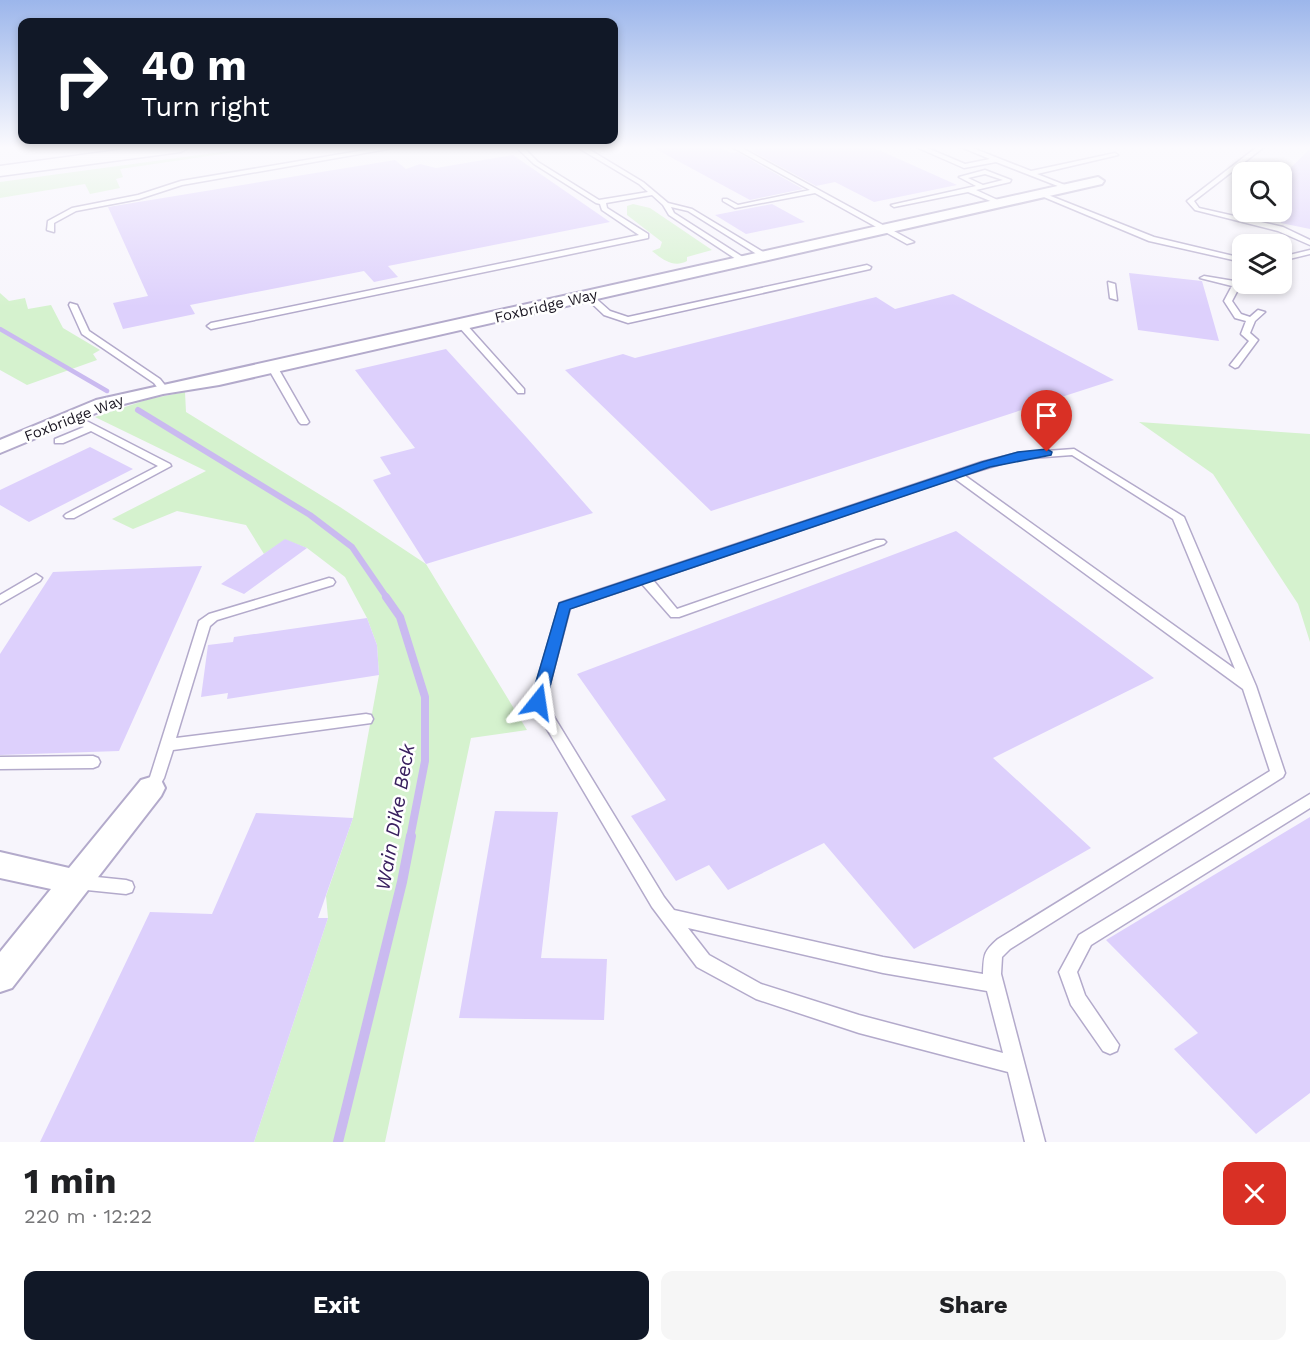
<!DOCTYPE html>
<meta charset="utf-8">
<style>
:root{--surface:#fff;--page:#f6f6f6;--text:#202124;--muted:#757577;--accent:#111827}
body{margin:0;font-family:"Work Sans",sans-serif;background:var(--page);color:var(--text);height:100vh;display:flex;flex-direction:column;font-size:22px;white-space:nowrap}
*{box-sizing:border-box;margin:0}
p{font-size:20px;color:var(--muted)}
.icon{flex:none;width:33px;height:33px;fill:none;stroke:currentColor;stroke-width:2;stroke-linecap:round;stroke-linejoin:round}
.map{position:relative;height:1142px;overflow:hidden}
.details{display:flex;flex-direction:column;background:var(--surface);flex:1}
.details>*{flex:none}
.banner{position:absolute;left:18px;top:18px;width:600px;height:126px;border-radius:12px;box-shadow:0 3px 9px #0003;background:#111827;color:#fff;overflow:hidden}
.tools{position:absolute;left:1232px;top:162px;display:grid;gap:12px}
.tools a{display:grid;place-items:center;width:60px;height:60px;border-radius:12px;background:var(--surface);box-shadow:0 3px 9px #0003;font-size:30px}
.pin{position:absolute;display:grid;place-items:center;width:51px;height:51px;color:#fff;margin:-62px -26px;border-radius:50% 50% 50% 0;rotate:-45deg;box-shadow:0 0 6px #0007}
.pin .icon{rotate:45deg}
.me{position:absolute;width:66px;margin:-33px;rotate:15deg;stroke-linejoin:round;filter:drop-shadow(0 0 4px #0008)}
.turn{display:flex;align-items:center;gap:21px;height:126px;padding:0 24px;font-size:27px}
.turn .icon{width:78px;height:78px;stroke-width:2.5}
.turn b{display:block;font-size:42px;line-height:51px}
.round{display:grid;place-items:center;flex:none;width:63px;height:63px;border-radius:12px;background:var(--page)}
.headline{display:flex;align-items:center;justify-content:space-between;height:102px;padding:0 24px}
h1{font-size:36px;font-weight:700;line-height:45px}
.action{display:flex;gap:12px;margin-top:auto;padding:12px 24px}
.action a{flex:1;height:69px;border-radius:12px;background:var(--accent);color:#fff;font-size:24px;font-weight:700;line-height:69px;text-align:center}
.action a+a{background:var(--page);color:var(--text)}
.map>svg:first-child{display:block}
</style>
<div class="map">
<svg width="1310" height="1142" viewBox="0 0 1310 1142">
<rect width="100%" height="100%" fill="#f7f5fc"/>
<path fill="#d5f2ce" d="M257,147H269L120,169L123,177L116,179L120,188L90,194L85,184L0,198V182Z
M633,204L650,208L712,250L687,257V261C674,268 663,260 652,251L660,248L662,242L627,215V206Z
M0,293L9,301L25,298L28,309L51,305L63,328L100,350L93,354L97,360L27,385L0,370Z
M185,392L186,412L340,507L426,564L527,730L471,738L385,1142H254L328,918L326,896L353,818L379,675L377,645L367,618L345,577L307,548L285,540L264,554L246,525L177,511L133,529L112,519L206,471L95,417L149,399Z
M1139,422L1310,434V642L1298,604L1213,474Z"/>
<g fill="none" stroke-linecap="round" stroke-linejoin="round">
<path stroke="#cabaf0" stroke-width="4.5" d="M0,329L107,391"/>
<path stroke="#cabaf0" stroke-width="6" d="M138,410L310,515L352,547L387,598"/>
<path stroke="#cabaf0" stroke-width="8" d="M386,597L400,617L425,697V761L410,838"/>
<path stroke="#cabaf0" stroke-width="10" d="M338,1142L402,882L411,836"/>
</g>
<path fill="#ddd0fc" d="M652,147H720L732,153L737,152L803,189L750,200Z
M767,147H872L957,185L874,202L835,182L816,186L750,150Z
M1310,149V229L1281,223V177Z
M513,155L610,222L388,266L398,277L374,282L364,271L190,305L195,314L123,329L113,303L148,296L108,207L395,160L406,169L420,164L436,168Z
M772,204L805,222L746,234L715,215Z
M1129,273L1202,281L1219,341L1138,330Z
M953,294L1114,380L711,511L565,370L623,354L635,358L876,297L895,309Z
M446,349L527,438L593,513L426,564L373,480L391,474L380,457L415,448L355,370Z
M90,447L133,469L29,522L0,505V490Z
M956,531L1154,678L993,758L1091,848L914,949L824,843L728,890L709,865L676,881L631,816L666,800L577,674Z
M285,539L307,548L244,594L221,584Z
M202,566L119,751L0,755V654L53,572Z
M367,618L377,645L379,675L227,699L228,693L201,697L208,645L233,642L234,637Z
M495,811L558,812L541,958L607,959L604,1020L459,1018Z
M256,813L353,818L318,918H328L254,1142H40L150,912L212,914Z
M1310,817V1093L1256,1134L1174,1049L1198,1033L1106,940Z"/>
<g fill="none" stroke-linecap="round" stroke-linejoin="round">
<defs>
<path id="service" d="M383,147H399L182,185L139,199L76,211L54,223V232L47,230L48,221L72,208L138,195L181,181Z
M516,147H523L538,162L599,200L648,192L639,184L577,147H585L643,182L668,203L692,209L770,256L763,258L688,211L671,207L674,213L749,261L742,263L669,215L663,205L652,195L606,203L607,208L648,234V238L211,329L207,326L211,323L639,235L602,210L600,204L596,203L534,164Z
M732,147H740L914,242L907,244L815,193L735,208L723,201V199H727L738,205L810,190Z
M916,147H925L965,164L990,159L961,147H970L1031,171L1115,153L1118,155L1037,174L1070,187L1071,188L1068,190L996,162L964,168Z
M1257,147H1264L1194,201L1199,208L1283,227L1310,240V245L1278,231L1195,210L1187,201Z
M985,170L1011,180L1010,182L976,190L1002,202V204H998L968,192L894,207L891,205L976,186L959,177ZM985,174L1003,180L983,185L968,178Z
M1039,193H1043L1154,237L1242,258V262L1149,241L1039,195Z
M1310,250V254L1281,261V257Z
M867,265L871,267L870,269L628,323L604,315L585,297L592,295L610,311L628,317Z
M1239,272H1242V282L1232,301L1241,314L1250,317L1258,310L1265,312L1255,321L1250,333L1258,340L1238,367L1235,368L1230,365L1249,341L1241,334L1246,321L1235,318L1224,301L1232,286L1200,278L1204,276L1234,281Z
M1108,282L1115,284L1117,300L1110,298Z
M70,303L77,305L89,331L160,379L168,389L166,391H160L154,383L82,334L69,305Z
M459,323H465L524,389V393H518L459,327Z
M273,365L278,368L309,422L307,424H301L299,422L268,368Z
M71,413L170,464L171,466L74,518H66L64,516L66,514L158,466L91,431L63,443H55V439L84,427L68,418V414Z
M1074,449L1184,517L1256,686L1285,773L1283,777L1010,949L1002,957L1001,974L1045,1142H1025L1008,1072L859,1033L756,999L697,967L652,907L531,702L560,603L982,462L1018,453ZM1072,455L1173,519L1235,669L964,475L1018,459ZM954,478L1243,689L1270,771L998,939C983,952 984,955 983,974L883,957L674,910L664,897L545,702L570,608L642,584L671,617H679L884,544L886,542L884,540H876L677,609L653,580ZM688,928L883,973L987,991L1003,1053L859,1015L761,984L709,955Z
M36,574L42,578L40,581L0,604V595Z
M329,578L333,579L335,582L333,585L217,620L210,626L176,738L366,714L371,715L373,719L371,723L173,750L164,778L156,792L151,794L146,792L143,788L150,777L199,621L209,614Z
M93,756L98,758L100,762L98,766L93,768L0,769V757Z
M1310,794V808L1091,945L1077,972L1085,995L1119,1045L1117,1051L1110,1054L1103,1051L1071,1005L1059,972L1079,935Z
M77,875L126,880L132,882L134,887L132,892L126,894L77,889L71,887L69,882L71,877Z"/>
<path id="minor" d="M1098,177L1104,181L1102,184L219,385L163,394L108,408L0,453V440L96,400Z
M151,777L161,780L165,788L161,796L12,988L0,992V952L51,889L0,878V852L69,868L141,780Z"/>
<path id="motorway" d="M141,147H189L181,152L0,176V166Z"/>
</defs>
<use href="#service" stroke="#b3aacb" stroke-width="3"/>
<use href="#minor" stroke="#b3aacb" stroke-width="4"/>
<use href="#motorway" stroke="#b3aacb" stroke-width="3"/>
<use href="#service" fill="#fff" fill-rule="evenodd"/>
<use href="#minor" fill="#fff" fill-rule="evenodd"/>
<use href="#motorway" fill="#fff" fill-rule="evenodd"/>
</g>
<linearGradient id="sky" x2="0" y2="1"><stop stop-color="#9cb6eb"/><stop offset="0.48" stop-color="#fbfafe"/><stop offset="1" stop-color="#fbfafe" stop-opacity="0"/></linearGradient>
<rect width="1310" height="307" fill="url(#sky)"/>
<path fill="#1a73e8" stroke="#114b97" stroke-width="1.5" d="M1047,449L1052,452L1051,455L990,467L570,609L546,702L538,708L530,702L559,603L982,462L1018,452Z"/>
<g text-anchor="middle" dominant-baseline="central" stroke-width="5" stroke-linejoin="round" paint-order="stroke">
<g font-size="15" fill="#1b1723" stroke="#fff">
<text transform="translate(546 306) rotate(-13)">Foxbridge Way</text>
<text transform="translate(74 418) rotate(-21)">Foxbridge Way</text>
</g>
<g font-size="20" font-style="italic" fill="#39205f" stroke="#fff">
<text transform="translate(395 817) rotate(-80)">Wain Dike Beck</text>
</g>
</g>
</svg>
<div class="tools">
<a><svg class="icon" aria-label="search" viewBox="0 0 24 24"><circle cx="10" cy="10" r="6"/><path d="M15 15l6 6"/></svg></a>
<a><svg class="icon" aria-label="layers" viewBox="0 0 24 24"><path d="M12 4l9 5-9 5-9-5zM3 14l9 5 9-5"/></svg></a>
</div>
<div class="pin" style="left:1047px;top:452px;background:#d93025"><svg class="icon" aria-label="arrive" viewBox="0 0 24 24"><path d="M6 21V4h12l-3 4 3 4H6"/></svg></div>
<svg class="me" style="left:538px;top:702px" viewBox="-20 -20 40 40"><path d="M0-17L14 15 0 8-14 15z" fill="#1a73e8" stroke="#fff" stroke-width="4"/></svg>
<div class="banner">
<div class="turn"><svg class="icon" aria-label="right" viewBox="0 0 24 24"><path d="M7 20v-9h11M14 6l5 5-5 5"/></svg><div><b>40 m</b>Turn right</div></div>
</div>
</div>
<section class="details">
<div class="headline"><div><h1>1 min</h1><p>220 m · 12:22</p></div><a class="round" style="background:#d93025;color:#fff"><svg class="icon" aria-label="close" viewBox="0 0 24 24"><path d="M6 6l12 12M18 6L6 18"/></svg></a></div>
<div class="action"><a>Exit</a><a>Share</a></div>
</section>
